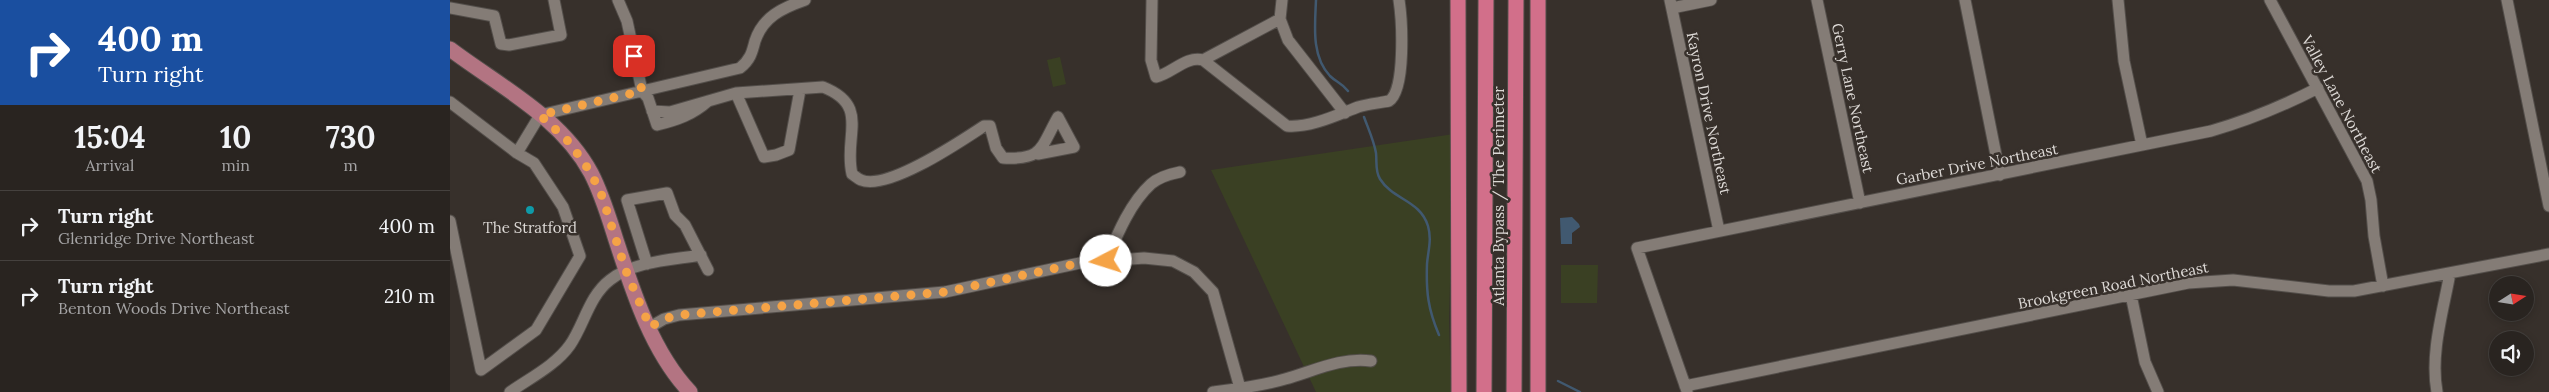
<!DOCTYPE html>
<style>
:root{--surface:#292420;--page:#312c29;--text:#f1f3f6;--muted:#a5a4a5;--line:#45413e}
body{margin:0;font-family:Lora,serif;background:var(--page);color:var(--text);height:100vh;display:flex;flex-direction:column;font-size:19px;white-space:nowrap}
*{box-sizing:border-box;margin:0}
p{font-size:16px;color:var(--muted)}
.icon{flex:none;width:28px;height:28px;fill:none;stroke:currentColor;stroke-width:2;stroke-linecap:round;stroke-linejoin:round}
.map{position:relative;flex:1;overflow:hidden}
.side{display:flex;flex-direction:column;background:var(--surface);width:450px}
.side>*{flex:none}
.hud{background:#1a4fa0;color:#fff;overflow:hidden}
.needle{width:32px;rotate:78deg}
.tools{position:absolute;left:2039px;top:276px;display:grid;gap:10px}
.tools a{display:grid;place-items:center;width:45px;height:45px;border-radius:50%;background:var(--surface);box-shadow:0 2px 8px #0003,0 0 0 1px var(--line);font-size:25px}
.pin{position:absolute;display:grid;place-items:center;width:42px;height:42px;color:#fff;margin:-21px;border-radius:10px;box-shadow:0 2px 8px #0006}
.me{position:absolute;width:55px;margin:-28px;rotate:265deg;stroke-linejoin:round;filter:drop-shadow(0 0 4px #0008)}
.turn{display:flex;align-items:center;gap:18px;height:105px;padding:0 15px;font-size:22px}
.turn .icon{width:65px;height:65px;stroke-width:2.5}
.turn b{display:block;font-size:35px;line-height:42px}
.eta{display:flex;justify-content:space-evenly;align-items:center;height:85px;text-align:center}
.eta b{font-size:30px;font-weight:700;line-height:35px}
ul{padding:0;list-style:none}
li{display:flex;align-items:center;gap:15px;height:70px;padding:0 15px;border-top:1px solid var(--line)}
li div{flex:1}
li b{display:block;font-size:19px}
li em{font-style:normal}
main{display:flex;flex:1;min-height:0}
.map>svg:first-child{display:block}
</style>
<main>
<section class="side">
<div class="hud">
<div class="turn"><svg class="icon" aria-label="right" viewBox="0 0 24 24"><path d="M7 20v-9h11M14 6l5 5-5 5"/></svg><div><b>400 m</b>Turn right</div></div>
</div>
<div class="eta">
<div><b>15:04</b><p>Arrival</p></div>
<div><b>10</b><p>min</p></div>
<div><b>730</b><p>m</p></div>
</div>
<ul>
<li><svg class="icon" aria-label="right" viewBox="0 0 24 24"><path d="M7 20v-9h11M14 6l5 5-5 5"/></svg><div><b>Turn right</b><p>Glenridge Drive Northeast</p></div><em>400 m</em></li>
<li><svg class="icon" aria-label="right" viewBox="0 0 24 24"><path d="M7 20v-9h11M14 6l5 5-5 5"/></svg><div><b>Turn right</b><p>Benton Woods Drive Northeast</p></div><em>210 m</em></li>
</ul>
</section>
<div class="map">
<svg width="2099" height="392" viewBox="0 0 2099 392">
<rect width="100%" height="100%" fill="#37302b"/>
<path fill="#3a4023" d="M610,57L616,84L603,87L597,60Z
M1004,134L999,320L1001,392H866L761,170Z
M1111,265H1148L1147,303H1111Z"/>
<path fill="#415970" d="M1122,217L1129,224L1130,227L1122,233V244H1111L1110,218Z"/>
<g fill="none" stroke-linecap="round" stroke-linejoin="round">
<path stroke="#415970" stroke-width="2.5" d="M866,0C865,25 861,56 880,76C886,82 892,83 898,91
M914,117C918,128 924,141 926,153C927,163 925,171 930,179C943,200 970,200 978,226C982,240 978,251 977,264C976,292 978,309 989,335
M1108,381L1130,392"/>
<defs>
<path id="minor" d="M168,0L177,21L192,91L198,98L207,125C227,120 242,115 258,101
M702,0L701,60L706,77C721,74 737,55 753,60L830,19
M832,0L830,19L838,40L895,113
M1220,0L1269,231
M1367,0L1410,203
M1515,0L1550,175
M1668,0L1674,61L1692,145
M1820,0L1917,181L1921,200L1924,236L1933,286
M2057,0L2099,206
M0,8L44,16L51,44L59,45L111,35L104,0
M1222,8L1261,0
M753,60L837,126C860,128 887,115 908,107C918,104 929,103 939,101C956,90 952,20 949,0
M286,93L314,157L326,155L339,150L350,90
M0,102L67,153L84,163L113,207L130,256L86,330L31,370L0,221
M202,111L220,112L286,93L373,87C421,106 393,136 402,174C405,176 408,179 411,180C438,191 511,141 534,126H540L546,148L553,158C593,160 590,149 608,117
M67,153L90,115L290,68C300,60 302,53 305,41C313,17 332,8 355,0
M588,154L624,147L608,117
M656,261C667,235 680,203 701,184C709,177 720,174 730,172
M197,264L177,200L217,193L225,215L235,225L258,270
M1681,295L1695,362L1708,392
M200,327L214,319L229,315L495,292L630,263L694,258L723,261L744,272L763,292L790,388
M1235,386L1738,283L1783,280L1879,291H1904L2099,254
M1237,391L1187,248L1761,131C1799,120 1833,106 1868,88
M60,392C80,378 106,365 120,345C134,325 139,296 160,280C184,261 222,260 251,255
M763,392C787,389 812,386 835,379C864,371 891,357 921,361
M1987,392C1980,353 1993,312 2000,273"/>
<path id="major" d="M0,49C49,86 111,117 141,173C152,194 159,218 166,240C183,292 202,352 240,392"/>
<path id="highway" d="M1008,0L1009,392
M1088,0V392
M1034,392L1036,0
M1064,392L1066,0"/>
</defs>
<use href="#minor" stroke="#534e4a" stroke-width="13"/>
<use href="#major" stroke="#534e4a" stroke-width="17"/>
<use href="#highway" stroke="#534e4a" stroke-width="17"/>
<use href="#minor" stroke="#847c76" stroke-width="11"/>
<use href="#major" stroke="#b37482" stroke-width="15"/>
<use href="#highway" stroke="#d26f8a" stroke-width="15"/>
</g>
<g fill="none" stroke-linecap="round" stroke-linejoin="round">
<path stroke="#f5a346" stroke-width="9" stroke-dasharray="0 16.2" d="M184,56L192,91L90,115L120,143L141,173L152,196L176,271L200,327L214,319L229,315L495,292L630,263L656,261"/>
</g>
<circle fill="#0f9aa8" stroke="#37302b" stroke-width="2" cx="80" cy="210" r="5"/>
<g text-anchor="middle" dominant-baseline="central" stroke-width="5" stroke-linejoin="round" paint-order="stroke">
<g font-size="15" fill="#ddd9d6" stroke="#37302b">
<text transform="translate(1403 98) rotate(78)">Gerry Lane Northeast</text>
<text transform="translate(1892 104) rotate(62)">Valley Lane Northeast</text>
<text transform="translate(1259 113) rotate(78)">Kayron Drive Northeast</text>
<text transform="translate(1527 164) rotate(-11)">Garber Drive Northeast</text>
<text transform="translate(1048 196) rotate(-90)">Atlanta Bypass / The Perimeter</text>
<text transform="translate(1663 285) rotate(-11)">Brookgreen Road Northeast</text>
</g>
<g font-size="15" fill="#ddd9d6" stroke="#37302b">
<text x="80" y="227">The Stratford</text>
</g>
</g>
</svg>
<div class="tools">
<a><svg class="needle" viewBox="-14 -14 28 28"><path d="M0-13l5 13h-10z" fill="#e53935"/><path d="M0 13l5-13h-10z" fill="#a5a4a5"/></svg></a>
<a><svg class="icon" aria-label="sound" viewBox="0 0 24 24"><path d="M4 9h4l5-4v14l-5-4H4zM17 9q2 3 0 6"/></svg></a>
</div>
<div class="pin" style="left:184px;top:56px;background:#d93025"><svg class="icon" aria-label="arrive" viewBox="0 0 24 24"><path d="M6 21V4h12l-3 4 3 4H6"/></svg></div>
<svg class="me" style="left:656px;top:261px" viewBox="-20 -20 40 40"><circle r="19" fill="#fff"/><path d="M0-13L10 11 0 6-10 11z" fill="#f5a346"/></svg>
</div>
</main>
